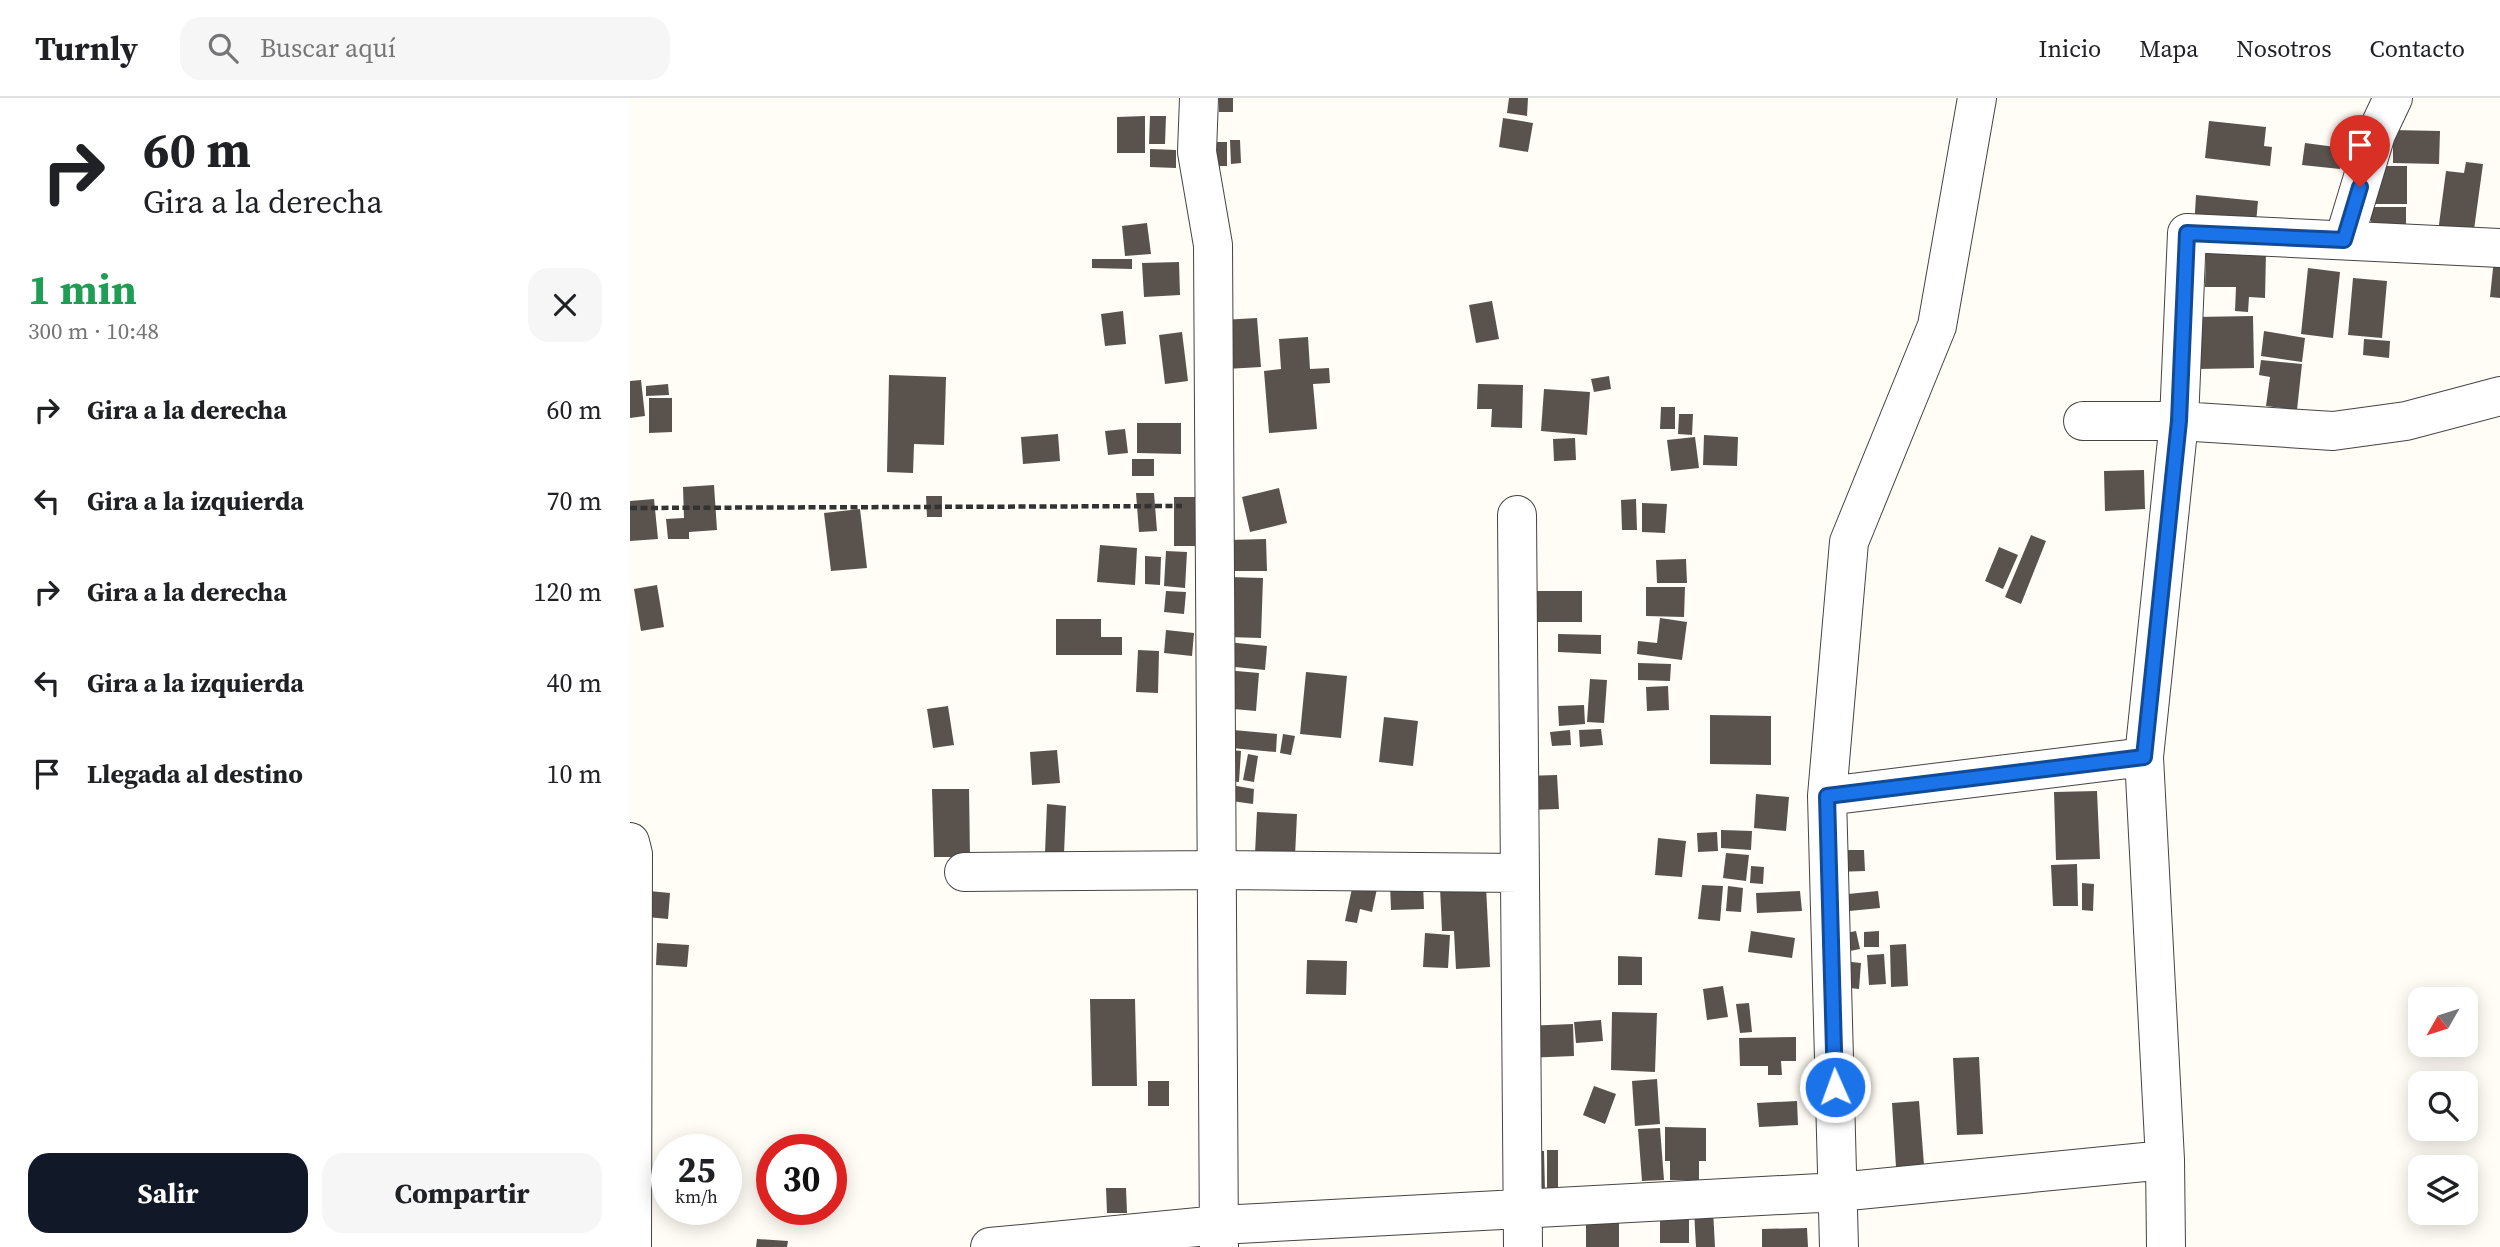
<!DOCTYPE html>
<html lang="es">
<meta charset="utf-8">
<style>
:root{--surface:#fff;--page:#f6f6f6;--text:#202124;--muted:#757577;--line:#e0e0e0;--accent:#111827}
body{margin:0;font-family:"Source Serif 4",serif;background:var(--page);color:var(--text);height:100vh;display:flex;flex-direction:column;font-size:26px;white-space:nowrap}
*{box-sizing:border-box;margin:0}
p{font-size:23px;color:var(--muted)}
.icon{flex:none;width:38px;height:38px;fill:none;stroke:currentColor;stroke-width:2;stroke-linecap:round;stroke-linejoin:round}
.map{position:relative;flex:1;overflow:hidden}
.details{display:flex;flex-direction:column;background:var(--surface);width:630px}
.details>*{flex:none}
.banner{background:#fff;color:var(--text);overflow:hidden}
.needle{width:46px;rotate:231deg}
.buttons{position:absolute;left:1778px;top:889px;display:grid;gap:14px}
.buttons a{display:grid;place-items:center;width:70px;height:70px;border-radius:14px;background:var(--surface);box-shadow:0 4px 18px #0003;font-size:35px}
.speed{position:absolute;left:21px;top:1036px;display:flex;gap:14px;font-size:35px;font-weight:700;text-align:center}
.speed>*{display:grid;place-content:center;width:91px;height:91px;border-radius:50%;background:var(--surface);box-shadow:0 4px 18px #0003;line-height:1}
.speed small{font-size:18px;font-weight:400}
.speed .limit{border:10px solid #d22;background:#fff;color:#111}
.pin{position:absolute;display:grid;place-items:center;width:60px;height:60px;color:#fff;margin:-72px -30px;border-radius:50% 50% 50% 0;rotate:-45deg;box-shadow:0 0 7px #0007}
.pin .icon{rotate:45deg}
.me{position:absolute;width:77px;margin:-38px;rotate:358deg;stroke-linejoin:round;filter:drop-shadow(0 0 5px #0008)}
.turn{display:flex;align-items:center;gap:24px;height:147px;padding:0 28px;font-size:32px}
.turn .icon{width:91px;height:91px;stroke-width:2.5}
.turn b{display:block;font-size:49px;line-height:60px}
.round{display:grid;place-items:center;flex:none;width:74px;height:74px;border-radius:21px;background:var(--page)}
.summary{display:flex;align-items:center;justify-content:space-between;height:119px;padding:0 28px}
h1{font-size:42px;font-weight:700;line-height:52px;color:#1e9e55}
.button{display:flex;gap:14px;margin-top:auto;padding:14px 28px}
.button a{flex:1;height:80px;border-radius:21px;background:var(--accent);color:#fff;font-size:28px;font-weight:700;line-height:80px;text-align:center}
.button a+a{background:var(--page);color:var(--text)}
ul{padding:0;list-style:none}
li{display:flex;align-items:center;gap:21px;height:91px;padding:0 28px}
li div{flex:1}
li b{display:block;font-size:26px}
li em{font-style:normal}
header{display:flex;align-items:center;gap:42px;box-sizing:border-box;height:98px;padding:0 35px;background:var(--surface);border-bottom:2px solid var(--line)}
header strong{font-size:33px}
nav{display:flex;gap:38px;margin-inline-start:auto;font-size:24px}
.search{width:490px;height:63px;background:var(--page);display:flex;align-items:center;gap:18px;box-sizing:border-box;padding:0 24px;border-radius:21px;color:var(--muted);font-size:26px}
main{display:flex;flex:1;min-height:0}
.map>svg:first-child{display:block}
</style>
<header>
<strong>Turnly</strong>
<div class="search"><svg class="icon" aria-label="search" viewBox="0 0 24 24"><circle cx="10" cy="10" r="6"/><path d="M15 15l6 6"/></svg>Buscar aquí</div>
<nav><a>Inicio</a><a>Mapa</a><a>Nosotros</a><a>Contacto</a></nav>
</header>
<main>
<section class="details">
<div class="banner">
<div class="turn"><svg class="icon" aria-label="right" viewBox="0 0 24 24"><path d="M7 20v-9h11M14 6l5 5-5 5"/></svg><div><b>60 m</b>Gira a la derecha</div></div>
</div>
<div class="summary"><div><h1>1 min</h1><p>300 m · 10:48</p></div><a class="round"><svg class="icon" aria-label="close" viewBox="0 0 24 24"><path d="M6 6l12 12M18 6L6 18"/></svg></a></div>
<ul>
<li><svg class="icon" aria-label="right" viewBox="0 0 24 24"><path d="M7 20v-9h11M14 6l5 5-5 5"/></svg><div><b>Gira a la derecha</b></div><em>60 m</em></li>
<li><svg class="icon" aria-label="left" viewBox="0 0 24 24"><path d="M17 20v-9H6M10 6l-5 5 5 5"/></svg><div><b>Gira a la izquierda</b></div><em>70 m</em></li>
<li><svg class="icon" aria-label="right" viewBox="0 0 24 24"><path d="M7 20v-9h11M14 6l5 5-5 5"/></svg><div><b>Gira a la derecha</b></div><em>120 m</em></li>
<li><svg class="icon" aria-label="left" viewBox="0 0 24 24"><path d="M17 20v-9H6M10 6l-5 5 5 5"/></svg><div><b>Gira a la izquierda</b></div><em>40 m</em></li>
<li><svg class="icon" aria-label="arrive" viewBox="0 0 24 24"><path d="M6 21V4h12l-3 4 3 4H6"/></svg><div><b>Llegada al destino</b></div><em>10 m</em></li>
</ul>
<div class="button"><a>Salir</a><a>Compartir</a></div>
</section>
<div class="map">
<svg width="1870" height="1149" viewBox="0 0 1870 1149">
<rect width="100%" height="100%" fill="#fffdf5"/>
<path fill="#5a524d" d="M589,0H603V14H589Z
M879,0H898L897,18L877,15Z
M515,18V55H487V19Z
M520,18H536L535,46H519Z
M873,20L903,25L898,54L869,49Z
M1579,23L1636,29L1634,48L1642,49L1640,68L1575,60Z
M1763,32L1810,33L1809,66L1763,65Z
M600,42H610L611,65L601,66Z
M570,44H597V68H570Z
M1675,45L1713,50L1710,71L1672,67Z
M520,51L546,52V70L520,69Z
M1836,64L1853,66L1843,139L1808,134L1816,73L1834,75Z
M1737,68H1777V106H1737Z
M1566,97L1628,103L1625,136L1564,131Z
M1741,109H1776V131H1741Z
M517,125L521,156L495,158L492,128Z
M1576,153L1636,154L1635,200L1619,199L1618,214L1605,213L1606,189H1575Z
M462,161H502V171L462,170Z
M1864,161H1870V200L1860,199Z
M549,164L550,197L514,199L512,165Z
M1678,170L1710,174L1703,240L1671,236Z
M1723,180L1757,183L1752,240L1718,237Z
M862,203L869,241L846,245L839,207Z
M493,213L496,246L475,248L471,216Z
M1623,218L1624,270L1567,271L1566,219Z
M627,220L631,269L596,271L592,222Z
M1634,233L1675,240L1672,264L1631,258Z
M552,234L558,283L535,286L529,237Z
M678,239L680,271L699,270L700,285L683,286L687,331L639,335L634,273L651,271L649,241Z
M1734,241L1760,243L1759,260L1733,257Z
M1631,262L1672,266L1667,312L1636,308L1640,279L1629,277Z
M259,277L316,279L314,347L284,346L283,375L257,374Z
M979,278L981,291L964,294L961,281Z
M11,282L15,318L0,320V283Z
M38,286L39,297L16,298V288Z
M848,286L893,287L892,330L861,329L862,311H847Z
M914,291L960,294L957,337L911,333Z
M19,300H42V334L19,335Z
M1031,309H1045V331H1030Z
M1049,316H1063L1062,337L1048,336Z
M507,325H551V356L507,355Z
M495,331L498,355L478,357L475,333Z
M428,336L430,363L393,366L391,339Z
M1074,337L1108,339L1107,368L1073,367Z
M1065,339L1069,370L1041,373L1037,342Z
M945,340L946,362L924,363L923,341Z
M502,361H524V378H502Z
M1514,372L1515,411L1475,413L1474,373Z
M84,387L87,432L59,434V441H38L36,421L54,420L53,389Z
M649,390L657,425L620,434L612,399Z
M506,395H524L527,433L509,434Z
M296,398H312V419H297Z
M544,399H568V448H544Z
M24,401L28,441L0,443V403Z
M1006,401L1007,432H992L991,402Z
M1012,405L1037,406L1035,435L1012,434Z
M230,411L237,470L201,473L194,415Z
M1401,437L1416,443L1391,506L1375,499Z
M636,441L637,473H600L599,442Z
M470,447L507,450L505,487L467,484Z
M1369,449L1388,457L1373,491L1355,483Z
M536,453L557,454L555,490L534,488Z
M515,458L531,459L530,487L515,486Z
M1056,461L1057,485H1027L1026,462Z
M599,479L633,480L631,540L597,539Z
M27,487L34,529L11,533L4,491Z
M1016,489H1055L1054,519L1016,518Z
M536,493L556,494L554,516L534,514Z
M893,493H952V524H893Z
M1030,520L1057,524L1052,562L1007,556L1008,543L1027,545Z
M426,521H471V539H492V557H426Z
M536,532L564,535L562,558L534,555Z
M928,536L971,537V556L928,554Z
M597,544L637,548L635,572L595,568Z
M508,552L529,553L528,595L506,594Z
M1008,565L1041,566L1040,583L1008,582Z
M595,572L629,575L626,613L592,610Z
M676,574L717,578L711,640L670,636Z
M960,581L977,582L974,625L957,624Z
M1038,588L1039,612L1017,613L1016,589Z
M954,607L955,626L929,628L928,608Z
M318,608L324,647L303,650L297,611Z
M1080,617L1141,618V667L1080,666Z
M754,619L788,623L783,668L749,664Z
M592,631L647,636L646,654L591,649Z
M971,631L973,647L950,649L949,632Z
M940,632L941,647L922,648L920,634Z
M653,636L665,638L661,657L650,655Z
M591,651L611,653L609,684L588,682Z
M427,652L430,685L402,687L400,654Z
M618,656L628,658L624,684L613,682Z
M927,677L929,711L896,712L894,678Z
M595,686L624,691L623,706L594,702Z
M302,691H339L340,759H304Z
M1467,693L1470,761L1426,762L1424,694Z
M1126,696L1159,699L1156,733L1124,730Z
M417,706L436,708L434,756L415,755Z
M627,714L667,716L665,758L625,756Z
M1091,732L1122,733L1121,752L1091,750Z
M1087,734L1088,753L1068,754L1067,735Z
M1028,740L1056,743L1052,779L1025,777Z
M1205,752H1234L1235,773L1205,774Z
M1096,755L1119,757L1116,783L1093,780Z
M1447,766L1448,808H1423L1421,767Z
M1121,768L1134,769L1133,786L1120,785Z
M724,781L748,786L742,814L730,811L727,825L715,823Z
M793,785L794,811L761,812L760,786Z
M1452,785L1464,786L1463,813L1452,812Z
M1072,787L1093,788L1090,823L1068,821Z
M856,788L860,869L826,871L824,833H812L810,790Z
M1098,788L1113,790L1111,814L1096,813Z
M19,793L40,795L38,821L17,819Z
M1170,793L1172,813L1127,815L1126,795Z
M1248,793L1250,810L1209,814L1208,797Z
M1121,833L1165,840L1162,860L1118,854Z
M1226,833L1230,851L1215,854L1211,836Z
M1249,833V849H1234V834Z
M795,835L820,837L818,870L793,869Z
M27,845L59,847L57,869L26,867Z
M1276,846L1278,888L1261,889L1260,847Z
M1254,856L1256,886L1239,887L1237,857Z
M988,858L1012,859V887H988Z
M677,862L717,863L716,897L676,896Z
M1212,863L1231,865L1229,891L1210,889Z
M1093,888L1098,919L1077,922L1073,891Z
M460,901H505L507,988H462Z
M1119,905L1122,934L1110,935L1106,906Z
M982,914L1027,915L1025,974L981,972Z
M971,922L973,943L946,945L944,924Z
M943,926L944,958L893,960L891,928Z
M1166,939V963H1151L1152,977H1138V968H1110L1109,940Z
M1349,959L1353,1036L1327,1037L1323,960Z
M1027,981L1030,1026L1005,1028L1002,983Z
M518,983H539V1008H518Z
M964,988L986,996L975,1026L953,1017Z
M1167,1003L1168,1027L1129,1029L1127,1005Z
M1289,1003L1294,1067L1266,1069L1262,1005Z
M1035,1029L1076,1030V1063H1069V1082H1040V1063H1035Z
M1030,1030L1034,1082L1012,1083L1008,1031Z
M917,1052H928V1094H917Z
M901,1053H914L915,1093H903Z
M476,1090H496L497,1115H477Z
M1064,1112H1083L1085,1149H1066Z
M1030,1116H1059V1145H1030Z
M956,1123L989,1124V1149H956Z
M1177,1130L1178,1149H1132V1131Z
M127,1141L158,1143L157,1149H126Z"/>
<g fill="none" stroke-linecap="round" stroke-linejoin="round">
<defs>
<path id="minor" d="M569,0L567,54L583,147L589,1149
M1714,142L1746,36L1763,0
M1453,323H1549L1703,333L1776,323L1870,298
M887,417L893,1149
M1197,698L1514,659
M0,744L3,756L2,1149
M334,774L587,772L889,775
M360,1149L589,1127L1208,1094L1535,1062
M1209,1149L1197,698L1219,444L1307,228L1347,0
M1536,1149L1535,1062L1514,659L1549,323L1557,135L1870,150"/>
</defs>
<use href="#minor" stroke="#444" stroke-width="40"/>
<path stroke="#333" stroke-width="4.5" stroke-dasharray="7 3.5" stroke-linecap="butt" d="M0,410L552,408"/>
<use href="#minor" stroke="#fff" stroke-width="38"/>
</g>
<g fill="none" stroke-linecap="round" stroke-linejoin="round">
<defs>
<path id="route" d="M1205,989L1197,698L1514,659L1549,323L1557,135L1714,142L1730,89"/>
</defs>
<use href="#route" stroke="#114b97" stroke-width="18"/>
<use href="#route" stroke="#1a73e8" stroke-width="12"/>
</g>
</svg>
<div class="buttons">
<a><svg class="needle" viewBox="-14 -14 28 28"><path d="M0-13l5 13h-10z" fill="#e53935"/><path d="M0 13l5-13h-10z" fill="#757577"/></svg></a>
<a><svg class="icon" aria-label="search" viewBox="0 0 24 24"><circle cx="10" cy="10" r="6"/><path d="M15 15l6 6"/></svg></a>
<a><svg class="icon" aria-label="layers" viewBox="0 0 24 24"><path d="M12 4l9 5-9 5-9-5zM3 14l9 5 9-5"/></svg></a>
</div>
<div class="speed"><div>25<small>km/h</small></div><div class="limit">30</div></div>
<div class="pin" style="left:1730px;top:89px;background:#d93025"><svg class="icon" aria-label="arrive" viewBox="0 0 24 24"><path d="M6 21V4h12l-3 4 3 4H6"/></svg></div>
<svg class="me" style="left:1205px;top:989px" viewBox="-20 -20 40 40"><circle r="17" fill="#1a73e8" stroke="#fff" stroke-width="3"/><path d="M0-11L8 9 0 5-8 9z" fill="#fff"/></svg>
</div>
</main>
